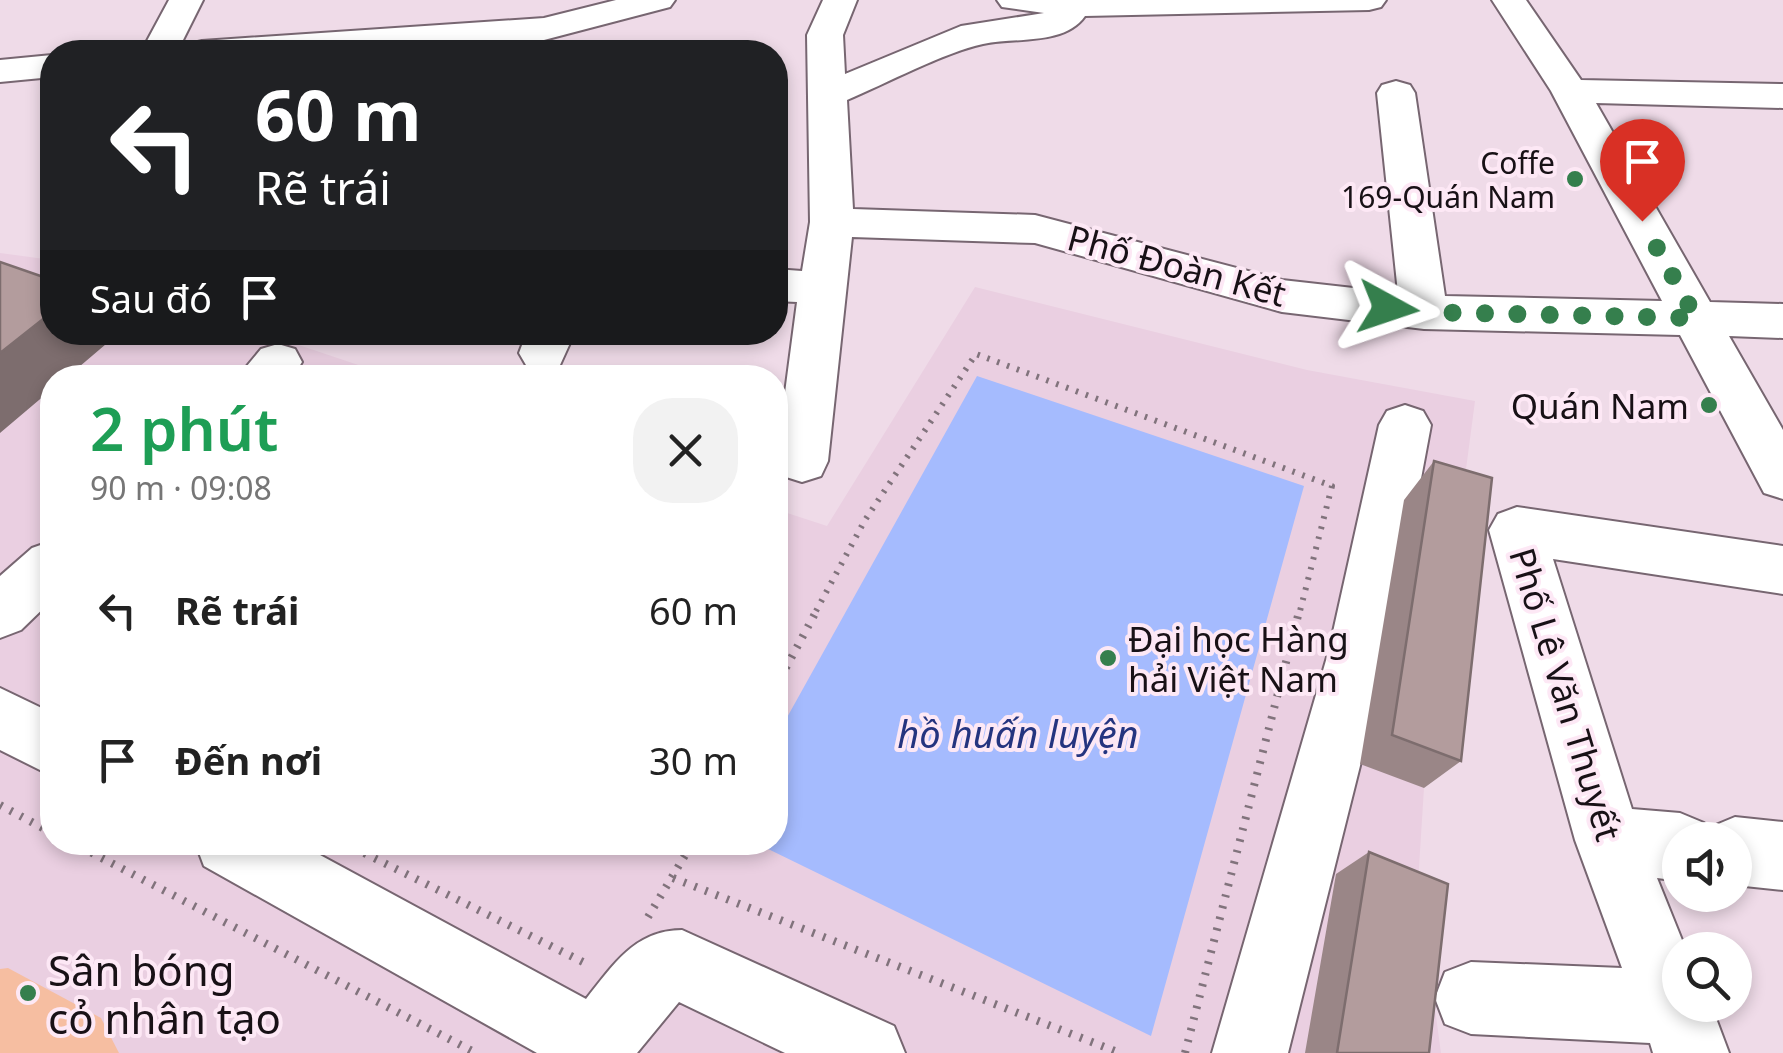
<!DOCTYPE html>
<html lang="vi">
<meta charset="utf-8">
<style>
:root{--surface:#fff;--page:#f2f2f2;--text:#222;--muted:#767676}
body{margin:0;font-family:"Noto Sans",sans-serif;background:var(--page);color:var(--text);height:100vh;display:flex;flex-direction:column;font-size:38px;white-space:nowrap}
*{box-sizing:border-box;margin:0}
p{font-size:32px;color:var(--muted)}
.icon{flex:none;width:55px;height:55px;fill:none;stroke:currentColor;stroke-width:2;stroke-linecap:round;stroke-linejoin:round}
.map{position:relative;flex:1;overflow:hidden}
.panel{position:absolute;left:40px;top:365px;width:748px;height:490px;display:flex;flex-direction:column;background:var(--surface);border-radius:40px;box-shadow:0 5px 15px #0003}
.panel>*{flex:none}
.guide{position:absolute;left:40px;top:40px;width:748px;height:305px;border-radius:40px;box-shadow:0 5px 15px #0003;background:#202124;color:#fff;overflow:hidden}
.tools{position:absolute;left:1662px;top:822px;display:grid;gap:20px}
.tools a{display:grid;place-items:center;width:90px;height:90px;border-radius:50%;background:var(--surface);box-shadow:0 5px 15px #0003;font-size:50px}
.pin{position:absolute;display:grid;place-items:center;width:85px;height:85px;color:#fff;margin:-102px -42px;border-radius:50% 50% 50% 0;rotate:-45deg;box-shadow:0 0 10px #0007}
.pin .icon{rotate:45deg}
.me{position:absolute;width:110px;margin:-55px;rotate:95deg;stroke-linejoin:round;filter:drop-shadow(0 0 8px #0008)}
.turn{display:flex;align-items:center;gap:35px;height:210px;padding:0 50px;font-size:45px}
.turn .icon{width:130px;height:130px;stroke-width:2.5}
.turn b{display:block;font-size:70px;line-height:85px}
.then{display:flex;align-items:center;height:95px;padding:0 50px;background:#0003;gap:20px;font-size:38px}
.round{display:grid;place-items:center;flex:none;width:105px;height:105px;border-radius:40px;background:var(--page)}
.head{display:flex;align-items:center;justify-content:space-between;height:170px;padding:0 50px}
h1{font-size:60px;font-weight:600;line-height:75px;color:#1e9e55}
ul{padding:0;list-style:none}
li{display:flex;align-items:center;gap:30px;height:150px;padding:0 50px}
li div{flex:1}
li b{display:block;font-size:38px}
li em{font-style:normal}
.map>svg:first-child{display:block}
</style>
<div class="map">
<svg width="1783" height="1053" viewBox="0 0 1783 1053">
<rect width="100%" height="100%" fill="#efdbe8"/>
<path fill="#eacfe1" d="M0,253L52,260V332L263,333L394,377L52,378V842H775V509L827,526L975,287L1307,370L1475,401L1424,788L1418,883L1441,1053H0Z"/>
<path fill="#f6bea1" d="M8,968L101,1018L119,1053H0V969Z"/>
<path fill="#a5bbfe" d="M977,376L1304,486L1151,1036L756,843L775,842V739Z"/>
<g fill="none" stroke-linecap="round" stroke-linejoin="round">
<defs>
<path id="minor" d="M169,0H203L177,52H141Z
M616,0H675L670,7L544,40L357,52H184L189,44L202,41L544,18Z
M823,0H857L843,35L845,74L961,26L1044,13L1002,7L997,0H1386L1381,7L1369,10L1085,16C1064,46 1014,37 983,44C945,52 885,84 847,100L853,209L1035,215L1282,280L1398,293L1377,93L1382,85L1396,81L1410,85L1415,93L1445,296L1662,301L1551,91L1492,0H1526L1581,80L1783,84V108L1596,103L1710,302L1783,304V338L1729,336L1783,430V499L1764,493L1680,335L1424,329L1282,312L1035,243L852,237L828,461L821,476L802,482L783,476L776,461L797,302L775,301V269L802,271L810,222L807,35Z
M52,55V77L0,82V60Z
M527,332H575L560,365L543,371L526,365L519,353Z
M278,344L295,349L302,362L292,378H237L261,349Z
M1405,405L1423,411L1431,425L1389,650L1288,1053H1212L1329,650L1379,425L1387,411Z
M1517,507L1783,546V594L1553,559L1632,809L1680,813L1704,823L1708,834L1711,827L1735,817L1783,822V890L1735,885V840H1680V881L1657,878L1686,950H1680V1005H1711L1729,1053H1653L1650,1043L1471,1034L1445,1024L1435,998L1445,972L1471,962L1622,968L1575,840L1489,530L1498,514Z
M52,541V600L21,630L0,638V576L32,548Z
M0,688L52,713V776L0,750Z
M195,842H296L586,999C613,965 635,930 682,930L894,1026L905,1053H785L679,1002L637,1053H537L204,866Z"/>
</defs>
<use href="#minor" stroke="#776671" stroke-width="4"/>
<path stroke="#81737c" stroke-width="6" stroke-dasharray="2.5 8" stroke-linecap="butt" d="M816,611L865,520L976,354L1332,486L1300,611"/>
<path stroke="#81737c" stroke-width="8" stroke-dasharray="2.5 9" stroke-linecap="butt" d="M775,688L818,608
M0,805L52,833
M71,842L476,1053
M354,848L589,965
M673,878L1120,1053
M648,917L693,842
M1185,1053L1300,608"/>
<use href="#minor" fill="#fff" fill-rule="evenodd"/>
</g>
<path fill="#9a8687" d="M1434,461L1461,761L1424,788L1360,764L1404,500Z
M1369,852L1429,1053H1305L1336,874Z"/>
<path fill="#7d6d6e" d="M52,312V332L119,333L66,378H52V389L0,433V353Z"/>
<path fill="#b39c9d" stroke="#7d6d6e" stroke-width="2.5" d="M0,262L52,280V312L0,353Z
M1434,461L1492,478L1461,761L1392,735Z
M1369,852L1448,884L1429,1053H1337Z"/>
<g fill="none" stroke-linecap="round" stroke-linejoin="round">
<path stroke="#357f4d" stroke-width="18" stroke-dasharray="0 32.4" d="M1388,308L1424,312L1696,318L1642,221"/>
</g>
<g fill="#357f4d" stroke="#fde8f5" stroke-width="4">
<circle cx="1575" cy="179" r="10"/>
<circle cx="1709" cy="405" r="10"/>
<circle cx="1108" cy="658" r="10"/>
<circle cx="28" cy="993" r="10"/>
</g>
<g text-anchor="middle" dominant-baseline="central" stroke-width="8" stroke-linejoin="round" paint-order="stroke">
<g font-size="30" fill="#181116" stroke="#fde8f5" text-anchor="end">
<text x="1555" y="162">Coffe<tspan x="1555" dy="34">169-Quán Nam</tspan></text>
</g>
<g font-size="35" fill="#181116" stroke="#fde8f5">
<text transform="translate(1177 265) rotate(15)">Phố Đoàn Kết</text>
<text transform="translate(1566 694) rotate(73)">Phố Lê Văn Thuyết</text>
</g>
<g font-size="35" fill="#181116" stroke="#fde8f5" text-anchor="end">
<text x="1689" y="405">Quán Nam</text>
<text x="1128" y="638" text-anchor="start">Đại học Hàng<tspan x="1128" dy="40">hải Việt Nam</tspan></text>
</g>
<g font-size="38" font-style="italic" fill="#24347f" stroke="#fde8f5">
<text x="1018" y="733">hồ huấn luyện</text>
</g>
<g font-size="42" fill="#181116" stroke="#fde8f5" text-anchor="start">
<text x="48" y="969">Sân bóng<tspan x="48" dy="48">cỏ nhân tạo</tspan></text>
</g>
</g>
</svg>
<div class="tools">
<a><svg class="icon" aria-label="sound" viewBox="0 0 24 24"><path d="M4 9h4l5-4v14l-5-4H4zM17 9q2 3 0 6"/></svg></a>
<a><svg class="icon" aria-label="search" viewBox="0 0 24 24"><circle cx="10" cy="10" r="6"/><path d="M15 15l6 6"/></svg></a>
</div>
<div class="pin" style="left:1642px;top:221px;background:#d93025"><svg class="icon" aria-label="arrive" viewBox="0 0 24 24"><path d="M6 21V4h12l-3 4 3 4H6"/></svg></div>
<svg class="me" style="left:1388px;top:308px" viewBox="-20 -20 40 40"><path d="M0-17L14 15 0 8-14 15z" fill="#357f4d" stroke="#fff" stroke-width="4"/></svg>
<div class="guide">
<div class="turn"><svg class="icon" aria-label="left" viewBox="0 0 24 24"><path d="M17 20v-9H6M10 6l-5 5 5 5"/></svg><div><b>60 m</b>Rẽ trái</div></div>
<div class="then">Sau đó<svg class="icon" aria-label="arrive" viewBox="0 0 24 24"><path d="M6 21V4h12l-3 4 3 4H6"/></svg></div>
</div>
<section class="panel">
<div class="head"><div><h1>2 phút</h1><p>90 m · 09:08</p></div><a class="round"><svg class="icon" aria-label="close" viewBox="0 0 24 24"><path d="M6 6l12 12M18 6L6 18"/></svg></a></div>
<ul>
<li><svg class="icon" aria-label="left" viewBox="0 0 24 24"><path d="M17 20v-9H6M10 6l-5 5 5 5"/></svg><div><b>Rẽ trái</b></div><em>60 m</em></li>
<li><svg class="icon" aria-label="arrive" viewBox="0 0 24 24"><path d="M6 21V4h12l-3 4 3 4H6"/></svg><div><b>Đến nơi</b></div><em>30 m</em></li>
</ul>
</section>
</div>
